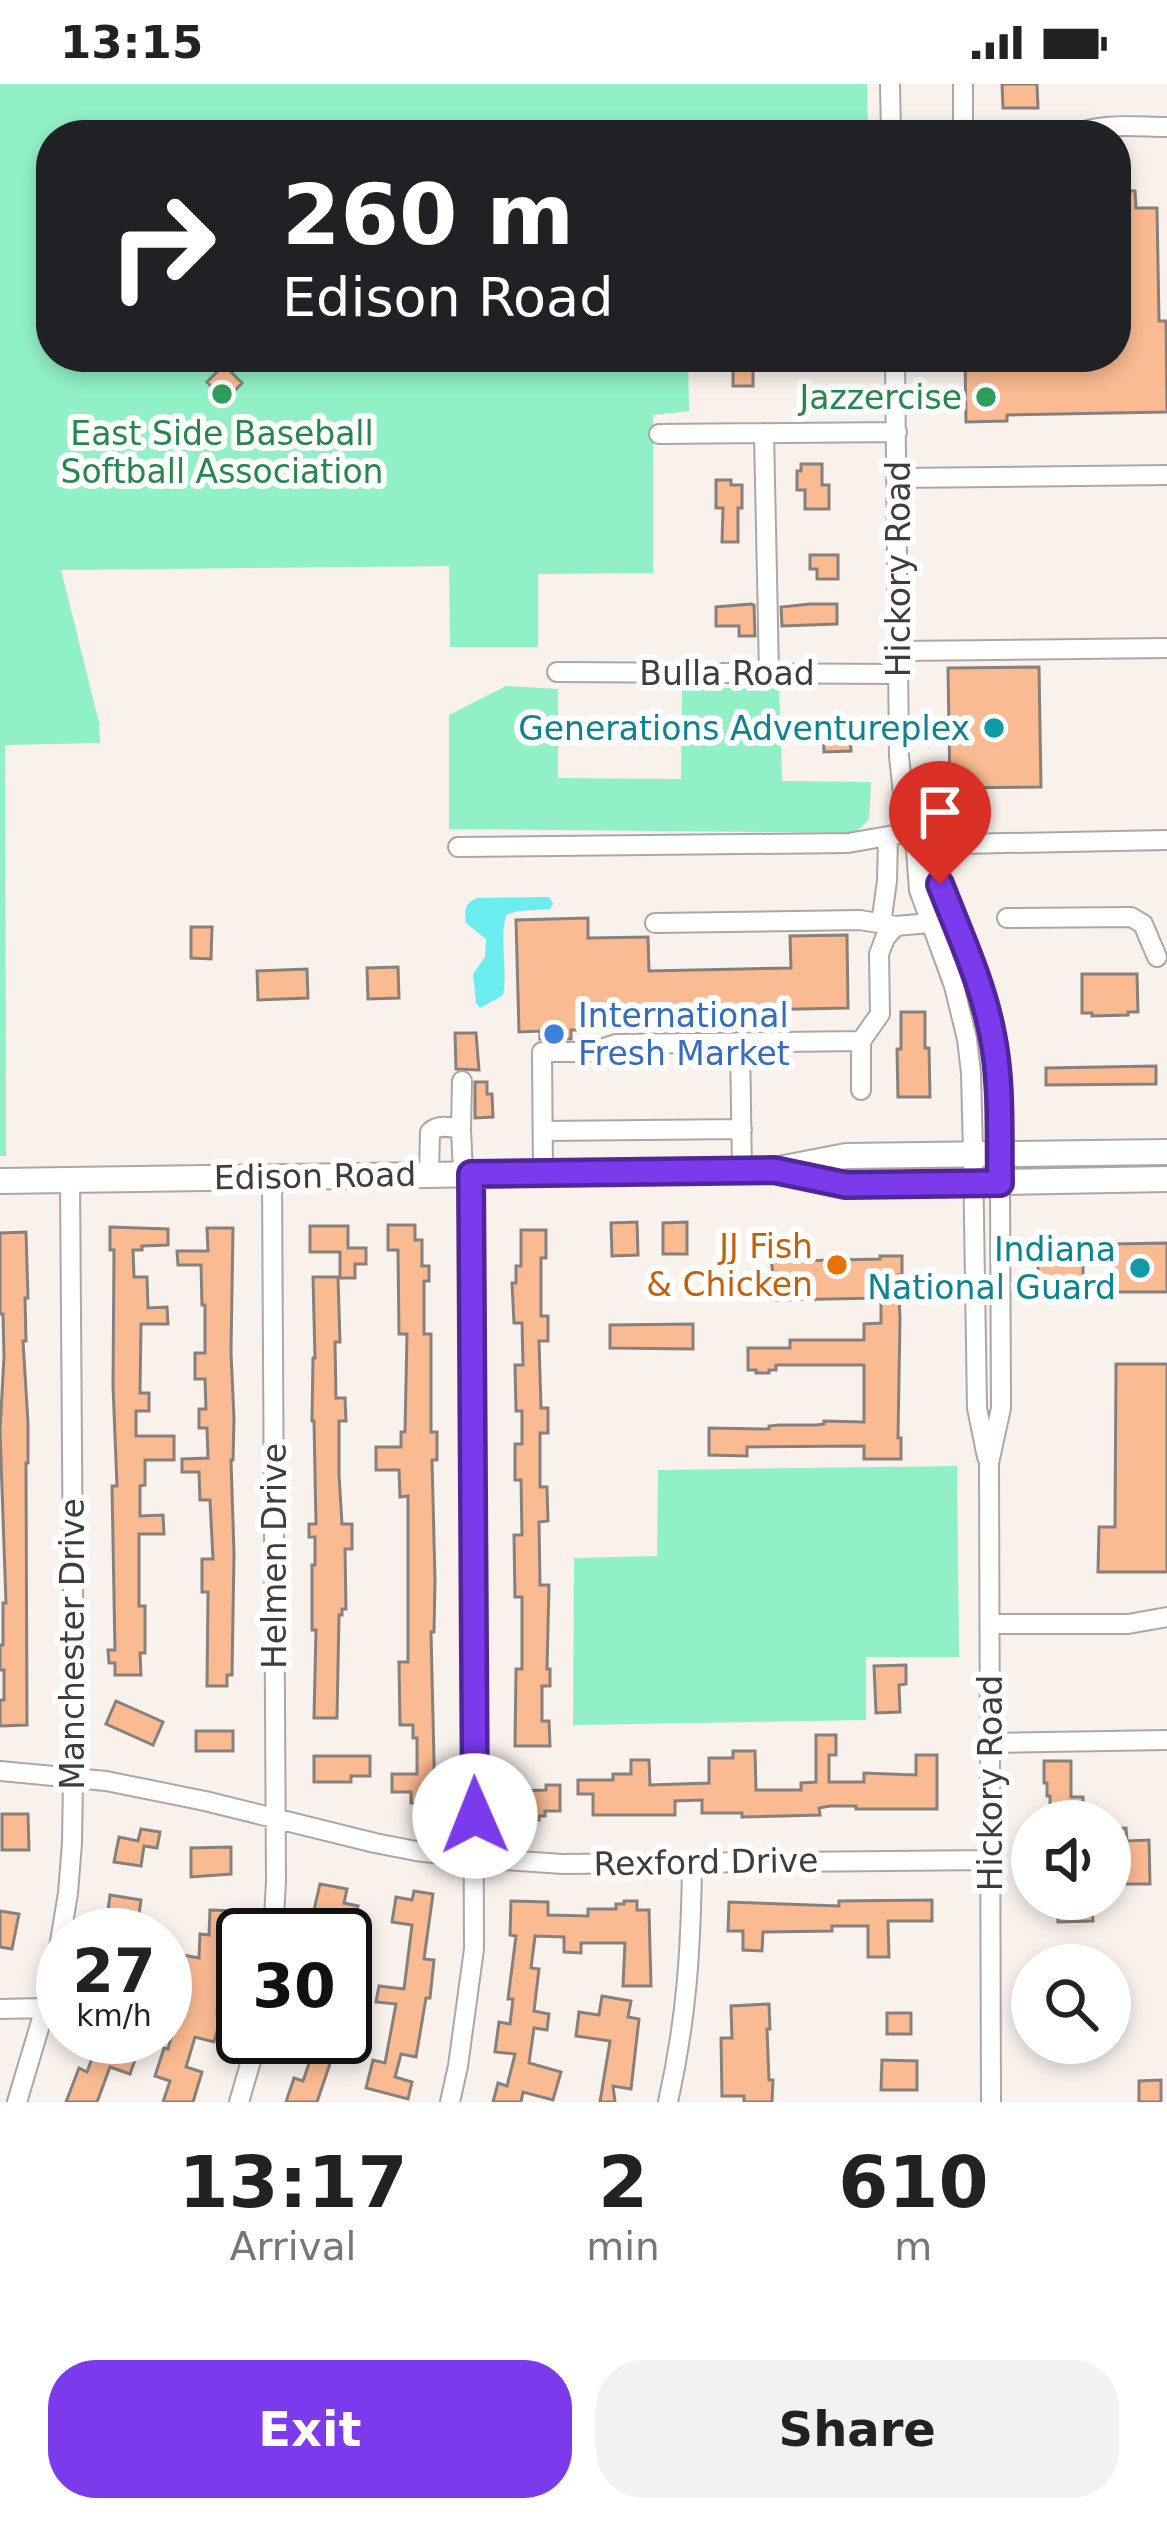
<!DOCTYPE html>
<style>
:root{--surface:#fff;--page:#f2f2f2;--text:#222;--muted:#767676;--accent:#7c3aed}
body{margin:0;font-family:"DejaVu Sans",sans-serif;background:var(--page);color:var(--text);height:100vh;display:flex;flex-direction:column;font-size:45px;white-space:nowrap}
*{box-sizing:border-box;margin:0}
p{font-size:39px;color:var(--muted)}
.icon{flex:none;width:66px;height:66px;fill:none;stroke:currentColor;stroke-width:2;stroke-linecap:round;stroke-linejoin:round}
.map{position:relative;height:2018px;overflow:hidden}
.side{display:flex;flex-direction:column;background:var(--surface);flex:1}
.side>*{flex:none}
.hud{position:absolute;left:36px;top:36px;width:1095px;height:252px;border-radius:48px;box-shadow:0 6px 18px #0003;background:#202124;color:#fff;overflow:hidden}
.tools{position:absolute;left:1011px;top:1716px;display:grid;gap:24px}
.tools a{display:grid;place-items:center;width:120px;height:120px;border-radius:50%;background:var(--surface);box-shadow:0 6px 18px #0003;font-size:60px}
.speed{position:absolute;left:36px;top:1824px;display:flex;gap:24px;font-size:60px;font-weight:700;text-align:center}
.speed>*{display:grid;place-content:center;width:156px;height:156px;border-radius:50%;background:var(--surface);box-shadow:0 6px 18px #0003;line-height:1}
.speed small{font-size:30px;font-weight:400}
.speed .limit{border:6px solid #111;border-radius:18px;background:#fff;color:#111}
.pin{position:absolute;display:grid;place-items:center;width:102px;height:102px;color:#fff;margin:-123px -51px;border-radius:50% 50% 50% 0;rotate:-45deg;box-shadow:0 0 12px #0007}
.pin .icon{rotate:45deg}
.me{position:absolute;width:132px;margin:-66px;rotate:359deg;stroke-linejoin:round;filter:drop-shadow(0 0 9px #0008)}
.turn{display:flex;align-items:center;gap:42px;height:252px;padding:0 48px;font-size:54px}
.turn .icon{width:156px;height:156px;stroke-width:2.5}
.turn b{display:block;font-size:84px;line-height:102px}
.eta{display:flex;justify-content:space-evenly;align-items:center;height:204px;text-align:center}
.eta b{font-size:72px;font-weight:600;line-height:84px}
.button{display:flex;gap:24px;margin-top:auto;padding:24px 48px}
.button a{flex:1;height:138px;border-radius:48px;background:var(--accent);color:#fff;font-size:48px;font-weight:600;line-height:138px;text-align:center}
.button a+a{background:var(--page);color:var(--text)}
.status{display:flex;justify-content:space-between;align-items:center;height:84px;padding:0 60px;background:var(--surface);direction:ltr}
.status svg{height:33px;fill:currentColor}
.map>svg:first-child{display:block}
</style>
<div class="status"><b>13:15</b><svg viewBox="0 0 49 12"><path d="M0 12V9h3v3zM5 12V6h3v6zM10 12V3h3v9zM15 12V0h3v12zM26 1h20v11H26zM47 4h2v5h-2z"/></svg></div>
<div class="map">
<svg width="1167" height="2018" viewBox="0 0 1167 2018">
<rect width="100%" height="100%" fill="#f8f1ec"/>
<path fill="#91f0c6" d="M0,0H867L868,51H51V273H688L689,327L653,331V489L538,490V563H450L449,482L61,486L99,639L100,659L5,661L6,1072H0Z
M506,602L558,605V694L681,695L682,604H779L782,697L871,698L869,735L855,749L449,745V631Z
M957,1382L959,1573H866V1636L573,1641L574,1474L657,1472L658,1386Z"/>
<path fill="#6bedf0" d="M549,813L553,819L550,825L518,827L506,831C499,856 508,884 503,911L480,924L476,919L473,890L485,873L486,855L466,839C464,826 465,818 478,814Z"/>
<path fill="#faba92" stroke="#87807c" stroke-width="3" d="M1002,0H1037L1038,24H1003Z
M1122,107H1135L1136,124H1157L1159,237H1166L1167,328L1007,331V337L966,338L965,273H1116V125H1123Z
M733,277H753V302H733Z
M224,281L242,299L225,317L207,298Z
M801,380H822V401H829V425H805V406H797V387H801Z
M716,396H731V401H742V424H738V458H722L723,424H716Z
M810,471H838V495H817V485H810Z
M751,520L754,521L755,552H739V542H716V523Z
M810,520H837V540L782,542L781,523Z
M1039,583L1041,703L950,704L948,584Z
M850,647L851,667L824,668L823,648Z
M588,834V854L648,853L649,887L791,884L790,852L847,851L848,924L594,929V946H571V955H540V947L519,948L516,836Z
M191,843H212L211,875L191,874Z
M398,883L399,914L368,915L367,884Z
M307,885L308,914L258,916L257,887Z
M1082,890H1137L1138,928H1128V931L1092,932V929H1082Z
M901,928H925V964H929L930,1013H898L897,965H901Z
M455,949H476L479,986L456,985Z
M1156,982V1000L1046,1001V984Z
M475,998H487V1010H492L493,1033L475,1034Z
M637,1138L638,1171L612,1172L611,1139Z
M687,1138V1170H663V1139Z
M388,1141H415V1156H422V1182H429V1197H424V1250H431V1348H437V1376H432L435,1496L434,1548H431L435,1719H411V1708H392V1690H417V1654H413V1641H400L399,1578H408V1412L400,1413L399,1386H376V1363H401V1348H405L407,1250H399L398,1166H388Z
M310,1142H348V1164H366V1180H355V1194H340V1168H310Z
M110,1143L168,1145V1161L142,1162V1166H133L134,1193H147L148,1224L167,1223L168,1240H141L140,1309H149V1327H136V1352H174V1376H145V1401L140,1402V1432L163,1431L164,1450H139V1522H145V1569H140L141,1591H115V1579H109L108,1566H115L112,1402H117L113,1302L114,1166H110Z
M207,1144H233L231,1268L234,1335L233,1376H231L234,1469L232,1591H227V1602H207L208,1508H202V1475H213L210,1416H200L199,1388H182V1375L208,1374L207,1344H199V1325H206L205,1295H195V1269H205V1221H202L201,1181H178L177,1167H208Z
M521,1146H546V1174H541V1232H548V1257H539L541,1324H548V1349H540V1403H547L548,1437L539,1438L540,1501H549L547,1585H550V1602H542V1637H549L550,1662H515L516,1585H522V1513H515L514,1451H522L521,1396H515V1360H522V1327H516L515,1281H523L522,1239H514L512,1199H516V1182H521Z
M26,1148L28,1214H25L26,1257H23L28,1339V1379H26L27,1641L0,1642V1616H4V1586H0V1561H3V1519H6L0,1347L4,1272L3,1230H0V1149Z
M1167,1159V1208H1114L1113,1160Z
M1038,1168H1083V1203H1038Z
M880,1172H902V1191H898L900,1234L898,1354H901V1375H864V1362L747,1363V1372L709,1371V1344L769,1345V1342L779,1341H816L824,1340V1337L864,1338V1281H776V1286H769V1289H756V1286H748V1264H790V1256H864V1240L881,1239V1214L776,1216L771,1174L794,1173V1177L880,1175Z
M313,1193H338L340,1258H335L336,1314H345L346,1337H339V1390L342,1440H352V1465H345L346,1525H342V1531H339L337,1634H314L316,1546H312V1481H315V1453H309V1440H316L314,1337H312L313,1274H315Z
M693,1240V1265L610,1264V1241Z
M1116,1280H1167V1488H1098L1099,1443H1115Z
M906,1581V1600L899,1601L900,1628L876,1629L874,1582Z
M116,1617L163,1638L153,1661L106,1640Z
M196,1647H233V1667H196Z
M816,1651H836V1671H829V1698H864V1689L916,1691V1671H937V1725H856V1722H830L819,1724L820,1731L742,1733V1729H702V1716L675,1717V1731H593V1710H578V1696H613V1690H631V1676H649L650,1701L709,1699V1674H733V1667H755L756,1706H801V1699L816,1698Z
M314,1672H370V1692H351V1698H314Z
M1044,1677H1071V1713H1083V1728L1050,1731V1712H1047V1699H1044Z
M546,1701H560V1727H545V1732H539V1736L517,1732V1707L546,1706Z
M2,1730H28L29,1766H2Z
M1126,1744L1127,1757L1149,1756L1150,1800H1125L1124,1762H1110V1745Z
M141,1745L160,1748L157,1764L144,1762L141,1782L114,1778L119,1753L138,1757Z
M231,1763V1790L191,1793V1764Z
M320,1800L347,1805L344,1819L358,1822L353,1842L338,1838L340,1831L314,1826Z
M414,1807L433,1810L424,1875L434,1876L430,1914H426L416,1973L401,1970L395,1993L412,1998L408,2015L366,2004L373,1976L385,1979L396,1920L376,1918L379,1902L404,1905L412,1841L392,1838L396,1813L412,1816Z
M110,1811L141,1816L136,1851L105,1849Z
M932,1816V1837H888L889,1873H868V1842H832V1847L763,1848L762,1867L743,1866V1847H728L729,1818L839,1822V1817Z
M511,1817L548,1818V1831L588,1832V1825H616V1820H624V1817H637V1826H649L651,1902H623L625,1859H581V1869L564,1868V1853L535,1852L531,1884L539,1885L534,1927L549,1930L547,1946L534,1944L529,1979L561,1988L553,2016L523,2008L521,2018H493L498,1999L507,2002L515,1970L495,1968L499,1938L510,1940L513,1915H508L516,1852L510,1851Z
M1092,1817L1093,1837L1058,1838L1057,1819Z
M210,1826L235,1827L234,1870H227L217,1929L222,1930L214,1958L195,1953L186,1983L202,1988L193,2018H163L170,1997L155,1992L164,1964L168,1965L182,1913L172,1911L176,1889L180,1890L183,1871L199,1874L200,1850L209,1851Z
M0,1827L19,1830L12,1865L0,1863Z
M602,1912L631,1917L628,1933L639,1935L631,2005L613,2002L615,2018H600L610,1957L576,1952L579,1928L599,1931Z
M769,1920L770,1945H767L769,1996H773L772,2018H744V2012H722L721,1954H732L731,1922Z
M887,1929H911V1950H887Z
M100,1953H128L122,1972L135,1976L130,1990L110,1983L97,2018H66L79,1984L87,1988Z
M322,1953H339L317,2018H286L294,1994L303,1997L312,1971L320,1974Z
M882,1976L917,1977V2006H881Z
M1161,1996V2018H1139V1997Z"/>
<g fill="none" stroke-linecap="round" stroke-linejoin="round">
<defs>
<path id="minor" d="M890,0L891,51
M963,0V51
M1073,51C1101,38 1137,43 1167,43
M895,273L899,672L903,710L916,766L919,806L954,902L967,955L971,989L973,1069L977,1324L987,1373
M764,349L769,588
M659,350L897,348
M898,394L1167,391
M898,567L1167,564
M557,588L898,590
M458,763L848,759L911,748
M916,766L940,800L977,897L993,954L997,986L1000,1099L1001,1324L989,1379L991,2018
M916,766L958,760L1167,756
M1007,834L1131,833L1143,840L1157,873
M655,839L860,836L896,842
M881,840L887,797L888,753
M861,957V1006
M740,958L742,1087
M461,1045L462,997
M543,1047L742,1045
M543,1089L542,968H592L616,960L861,957L880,930L879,870L885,854L896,842L929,839
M429,1091L430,1048C438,1040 451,1043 461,1045L463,1090
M272,1093L276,1797L273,1851
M990,1540H1128L1167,1533
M990,1659L1167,1656
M0,1687L106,1697L205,1717L375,1759L416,1767L475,1774L563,1780L990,1776
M0,1925L45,1924
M17,2018L54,1894L68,1809L72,1759L74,1633L70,1095
M239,2018L258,1953
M450,2018L458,1982L474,1865L471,1090
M668,2018C687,1933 691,1864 692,1778"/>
<path id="major" d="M788,1089L846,1101L1167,1095
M0,1097L774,1086L846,1072L1167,1068"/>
</defs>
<use href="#minor" stroke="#ada7a3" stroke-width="22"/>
<use href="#major" stroke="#ada7a3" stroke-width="28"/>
<use href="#minor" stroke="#fff" stroke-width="18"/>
<use href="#major" stroke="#fff" stroke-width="24"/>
</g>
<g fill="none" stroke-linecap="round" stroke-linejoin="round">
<defs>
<path id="route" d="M475,1732L471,1090L774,1086L846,1101L1000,1099C999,1050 1002,998 992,950C982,898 959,849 940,800"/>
</defs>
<use href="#route" stroke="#51269a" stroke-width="30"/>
<use href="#route" stroke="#7c3aed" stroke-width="21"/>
</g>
<g fill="#2e9e5b" stroke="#fff" stroke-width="4.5">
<circle cx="222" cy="310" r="12"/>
<circle cx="986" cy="313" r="12"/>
</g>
<g fill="#0f9aa8" stroke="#fff" stroke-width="4.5">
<circle cx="994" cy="644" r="12"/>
<circle cx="1140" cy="1184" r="12"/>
</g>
<circle fill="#3f7fe0" stroke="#fff" stroke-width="4.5" cx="554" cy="950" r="12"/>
<circle fill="#e8710a" stroke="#fff" stroke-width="4.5" cx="837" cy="1181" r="12"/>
<g text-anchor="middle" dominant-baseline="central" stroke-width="12" stroke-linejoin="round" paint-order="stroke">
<g font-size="33" fill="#27864d" stroke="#fff" text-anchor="end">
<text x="962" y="313">Jazzercise</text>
<text x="222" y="349" text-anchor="middle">East Side Baseball<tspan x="222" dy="38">Softball Association</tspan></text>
</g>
<g font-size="33" fill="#3f3c3a" stroke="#fff">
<text transform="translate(898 485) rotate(-90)">Hickory Road</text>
<text x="727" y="589">Bulla Road</text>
<text transform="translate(315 1092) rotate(-1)">Edison Road</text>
<text transform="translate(274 1472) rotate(-90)">Helmen Drive</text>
<text transform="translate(72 1560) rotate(-90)">Manchester Drive</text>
<text transform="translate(990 1699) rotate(-90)">Hickory Road</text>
<text transform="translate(706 1778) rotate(-1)">Rexford Drive</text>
</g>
<g font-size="33" fill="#0d838f" stroke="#fff" text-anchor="end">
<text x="970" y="644">Generations Adventureplex</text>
<text x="1116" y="1165">Indiana<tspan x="1116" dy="38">National Guard</tspan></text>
</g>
<g font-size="33" fill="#366cbe" stroke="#fff" text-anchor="start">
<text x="578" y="931">International<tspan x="578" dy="38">Fresh Market</tspan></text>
</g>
<g font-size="33" fill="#c56008" stroke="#fff" text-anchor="end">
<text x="813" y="1162">JJ Fish<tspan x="813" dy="38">&amp; Chicken</tspan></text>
</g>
</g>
</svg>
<div class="tools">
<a><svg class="icon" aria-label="sound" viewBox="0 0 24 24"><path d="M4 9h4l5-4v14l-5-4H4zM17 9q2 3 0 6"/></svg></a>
<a><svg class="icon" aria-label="search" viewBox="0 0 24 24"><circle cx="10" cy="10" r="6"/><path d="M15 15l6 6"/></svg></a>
</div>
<div class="speed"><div>27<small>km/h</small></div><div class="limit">30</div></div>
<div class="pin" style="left:940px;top:800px;background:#d93025"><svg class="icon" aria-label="arrive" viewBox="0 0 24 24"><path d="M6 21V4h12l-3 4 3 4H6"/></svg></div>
<svg class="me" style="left:475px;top:1732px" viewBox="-20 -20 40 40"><circle r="19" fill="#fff"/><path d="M0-13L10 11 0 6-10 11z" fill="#7c3aed"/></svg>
<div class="hud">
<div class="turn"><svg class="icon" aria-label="right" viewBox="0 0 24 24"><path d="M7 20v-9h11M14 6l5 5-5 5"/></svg><div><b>260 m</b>Edison Road</div></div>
</div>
</div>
<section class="side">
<div class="eta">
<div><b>13:17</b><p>Arrival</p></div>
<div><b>2</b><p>min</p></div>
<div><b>610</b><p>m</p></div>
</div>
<div class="button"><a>Exit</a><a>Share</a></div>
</section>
